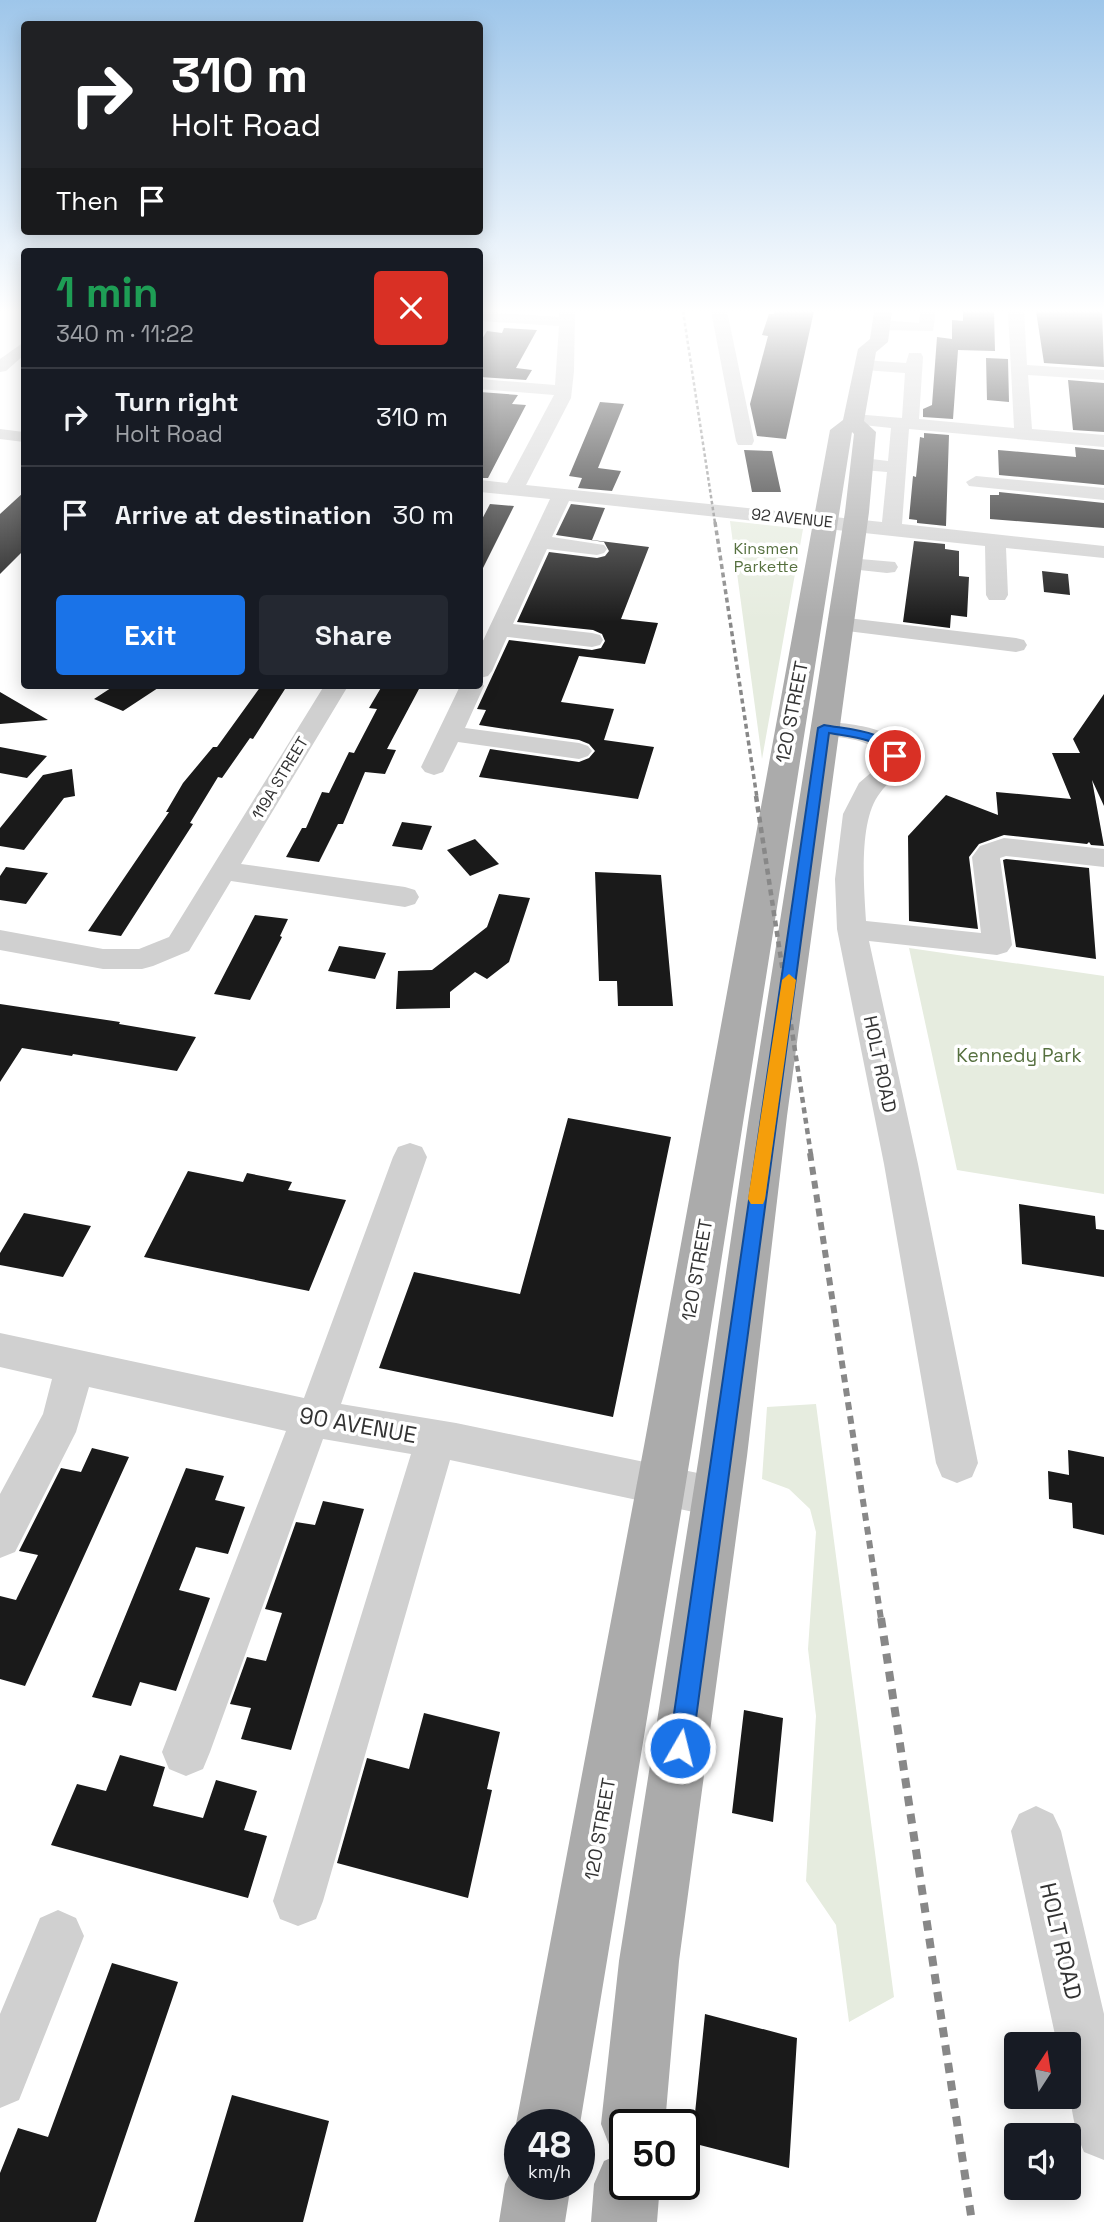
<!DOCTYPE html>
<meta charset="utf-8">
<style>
:root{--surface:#171b24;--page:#242831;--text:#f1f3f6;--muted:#9ea1a6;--line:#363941;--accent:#1a73e8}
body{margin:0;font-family:"Space Grotesk",sans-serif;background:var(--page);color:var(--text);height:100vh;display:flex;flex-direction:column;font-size:26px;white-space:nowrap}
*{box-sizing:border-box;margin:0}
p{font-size:23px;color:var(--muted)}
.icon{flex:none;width:38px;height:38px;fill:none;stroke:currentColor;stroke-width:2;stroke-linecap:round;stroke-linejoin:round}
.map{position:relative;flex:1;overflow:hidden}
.panel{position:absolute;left:21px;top:248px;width:462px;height:441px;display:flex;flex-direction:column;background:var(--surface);border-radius:7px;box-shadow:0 4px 18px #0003}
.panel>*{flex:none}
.banner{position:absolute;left:21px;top:21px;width:462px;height:214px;border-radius:7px;box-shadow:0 4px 18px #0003;background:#202124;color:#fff;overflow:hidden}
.needle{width:46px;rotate:12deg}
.tools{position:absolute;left:1004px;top:2032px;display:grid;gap:14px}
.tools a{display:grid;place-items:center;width:77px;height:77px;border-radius:7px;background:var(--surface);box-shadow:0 4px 18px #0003;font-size:35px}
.speed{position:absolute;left:504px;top:2109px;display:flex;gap:14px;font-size:35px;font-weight:700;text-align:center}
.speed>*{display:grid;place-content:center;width:91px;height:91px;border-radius:50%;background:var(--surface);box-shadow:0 4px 18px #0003;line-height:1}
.speed small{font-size:18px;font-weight:400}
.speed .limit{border:4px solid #111;border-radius:10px;background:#fff;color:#111}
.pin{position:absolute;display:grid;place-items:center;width:60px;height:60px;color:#fff;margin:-30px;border:4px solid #fff;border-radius:50%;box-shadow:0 2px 7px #0007}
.me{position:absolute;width:77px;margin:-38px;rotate:8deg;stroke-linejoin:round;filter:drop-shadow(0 0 5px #0008)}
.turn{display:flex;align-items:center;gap:24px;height:147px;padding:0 35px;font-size:32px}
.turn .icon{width:91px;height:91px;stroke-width:2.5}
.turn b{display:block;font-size:49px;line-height:60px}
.then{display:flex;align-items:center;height:66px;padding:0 35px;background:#0003;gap:14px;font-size:26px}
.round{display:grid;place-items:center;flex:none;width:74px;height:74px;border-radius:7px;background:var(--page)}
.overview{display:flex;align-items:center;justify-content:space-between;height:119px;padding:0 35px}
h1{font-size:42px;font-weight:700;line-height:52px;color:#1e9e55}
.action{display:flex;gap:14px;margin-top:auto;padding:14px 35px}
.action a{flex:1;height:80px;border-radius:7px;background:var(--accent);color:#fff;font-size:28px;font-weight:700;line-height:80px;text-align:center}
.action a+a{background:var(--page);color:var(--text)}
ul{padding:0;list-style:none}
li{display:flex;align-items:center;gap:21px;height:98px;padding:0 35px;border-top:2px solid var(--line)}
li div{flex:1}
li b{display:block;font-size:26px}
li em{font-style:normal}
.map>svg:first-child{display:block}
</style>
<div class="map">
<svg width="1104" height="2222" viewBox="0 0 1104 2222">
<rect width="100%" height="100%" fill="#fff"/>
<path fill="#e6ecdf" d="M730,521L803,529L762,759Z
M909,948L1104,976V1194L957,1170Z
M816,1404L894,1997L849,2022L836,1925L806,1881L816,1716L808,1649L816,1532L810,1509L789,1489L762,1479L767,1407Z"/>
<path fill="#1a1a1a" d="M775,311H814L786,439L757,436L750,404L768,336L762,335L769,314H774Z
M963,311H994L995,351L958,350L953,419L923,417V409L932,405L937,337L952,339V320L963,321Z
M1036,311H1102L1104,367L1044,363Z
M504,328L537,330L516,368L532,370L526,380L480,377V342L487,331L502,333Z
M986,358L1008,359L1009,402L987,400Z
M1068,380L1104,383V432L1073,430Z
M480,392L518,395L512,404L526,405L488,478H480Z
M600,402L624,404L598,468L621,471L612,491L578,488L582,478L569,476Z
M924,433L949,435L946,526L917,523V520L909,519L913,476L916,477L920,437L924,438Z
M1075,447L1104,450V485L999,475L998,450L1076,457Z
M744,450L772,451L781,492H752Z
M24,492V550L0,574V514Z
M999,492L1104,503V528L990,519V495H999Z
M490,504L514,506L480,574V523Z
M571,504L605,508L592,540L649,547L621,619L658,623L645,664L579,656L561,702L614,709L604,740L654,747L638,799L479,777L490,749L579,762L589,758L595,751L589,744L579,740L479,725L486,710L477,709L509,640L592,650L601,648L605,641L602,634L593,630L517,622L549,552L597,558L605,556L609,551L604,542L556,535Z
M914,541L945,544V549L959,551V576L969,577L967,617L951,615L950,628L903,622Z
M1042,571L1068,574L1070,595L1044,592Z
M114,686H161L123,711L94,699Z
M261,686L285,689L253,739L250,738L222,778L218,777L190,823L193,824L121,936L88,931L169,812H166L183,783L213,747H217Z
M382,686L419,689L387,749L396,750L385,774L365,772L343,824H338L319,862L286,857L302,828H306L322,792L329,793L349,752L354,753L377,709L369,708Z
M0,692L48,720L0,724Z
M1104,694V806L1092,780L1104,846L1091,845L1089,842L1087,844L1004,835L979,844L969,857L978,929L909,921L908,836L946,795L998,815L996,792L1071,799L1052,753H1080L1073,739Z
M0,747L47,756L27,778L0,773Z
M72,769L75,796L64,798L24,850L0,846V828L43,775Z
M402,822L432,826L422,850L392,846Z
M475,839L499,864L470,876L447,850Z
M1006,859L1089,868L1096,959L1016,947L1003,860Z
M6,867L48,873L26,904L0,900V876Z
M595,872L661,875L673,1006H618L617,981H599Z
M499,894L530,898L509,962L487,979L475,972L450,992V1008L396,1009L398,971L432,970L487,927Z
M255,915L288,919L280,936L282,937L250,1000L214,994Z
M339,946L386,953L375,979L328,971Z
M0,1004L120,1022L119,1024L196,1037L177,1071L73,1054L72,1056L22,1048L0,1082Z
M568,1118L671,1137L613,1417L379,1368L414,1272L520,1294Z
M188,1171L243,1182L247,1173L292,1182L288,1190L346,1200L309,1291L144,1257Z
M1019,1204L1095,1216L1096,1229L1104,1230V1277L1022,1264Z
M24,1213L91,1226L63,1277L0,1265V1253Z
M92,1448L129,1457L25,1686L0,1679V1596L16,1600L38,1555L19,1551L61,1468L81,1472Z
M1068,1450L1104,1457V1535L1073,1528L1072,1503L1049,1499L1048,1471L1069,1475Z
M186,1468L224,1476L215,1500L245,1507L228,1554L196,1547L179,1590L210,1598L176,1691L140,1682L131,1706L92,1697Z
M323,1501L364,1509L291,1750L241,1739L251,1708L230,1704L247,1657L266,1661L282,1613L265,1609L296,1522L315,1525Z
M744,1710L783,1718L773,1822L732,1813Z
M424,1713L500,1732L487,1789L492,1790L468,1898L337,1863L367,1758L409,1769Z
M120,1755L165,1767L153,1806L203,1818L216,1780L257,1791L244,1830L267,1836L248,1898L51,1845L77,1784L106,1791Z
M112,1963L178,1982L96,2222H0V2173L18,2128L48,2137Z
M705,2014L797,2038L789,2168L692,2143Z
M232,2095L329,2121L303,2222H194Z"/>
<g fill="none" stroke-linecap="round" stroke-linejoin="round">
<path fill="#d0d0d0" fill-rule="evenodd" d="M480,311L559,317V311H575L574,371L571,398L526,485L882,522L887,472L863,470L854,464L863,458L888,461L891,428L854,424L845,419L854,414L902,418L905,373L864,370L856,365L864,360L906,363L909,353H921L923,357L919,419L1014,428L1008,311H1024L1027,365L1104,370V380L1028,375L1032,429L1104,435V447L909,429L902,524L1104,546V558L1006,548L1008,595L1005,600H989L986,595L985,546L569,501L552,537L604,545L607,549L604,553L597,555L547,549L513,624L592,633L600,635L603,640L600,645L592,647L507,637L492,671L488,676L480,678V647L550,499L480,492V480L507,483L554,395L480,389V379L555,385L559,326L480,321Z
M711,311H727L754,441L752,445H738L736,441Z
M920,311H936L933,331L882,330L874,325L882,320L919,323Z
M24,342V355L6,371L0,372V359Z
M0,429L24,432V442L0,439Z
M976,476L1104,488V500L969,486L966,482Z
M848,558L895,562L898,567L895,572L887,573L841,568L837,564L841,560Z
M839,617L1016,638L1024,640L1027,645L1024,650L1016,652L831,629L828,624L831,619Z
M480,681L484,686L465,728L579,743L588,746L592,751L588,756L579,759L458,742L443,772L434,775L425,772L421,767L460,686H480Z
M324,686H348L241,864L405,887L415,890L419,897L415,904L405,907L231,881L189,951L153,966L142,969H103L0,950V930L103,949H139L169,937Z
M824,721C853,725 908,726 907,766C899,777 887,782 880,793C858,820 864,887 866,921L981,933L972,857L980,846L1004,838L1104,849V867L1006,856L1000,858L1012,945L1007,952L997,955L869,941L918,1164L978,1463L972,1477L957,1483L942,1477L936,1463L884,1164L837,929L835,879L843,814L859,783L881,764L882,755C867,736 837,739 815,733L812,728L815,723Z
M410,1143L422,1147L427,1157L341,1404L456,1423L717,1477L732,1483L738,1497L732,1511L717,1517L450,1460L323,1901L316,1919L298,1926L280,1919L273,1901L411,1454L323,1439L210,1752L203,1769L186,1776L169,1769L162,1752L286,1431L89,1387L76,1432L15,1552L0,1558V1494L43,1414L52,1379L0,1367V1333L304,1398L393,1157L398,1147Z
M1036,1806L1053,1814L1061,1831L1104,2014V2160L1084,2152C1068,2113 1069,2084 1069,2044H1057L1011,1831L1019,1814Z
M58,1910L76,1918L84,1936L19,2100L0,2108V2014L40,1918Z"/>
<path fill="#ababab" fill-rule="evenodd" d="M874,311H892L888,342L876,352L864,421L876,432L869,512L787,1116L747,1456L679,1961L665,2124H625V2184H660L657,2222H591L594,2184L604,2161L624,2152L610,2147L601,2124L619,1961L699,1456L749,1116L845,512L854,434L852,432L692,1446L580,2124L579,2126L520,2124V2134L516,2124L644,1446L830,430L843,420L858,349L870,339Z
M520,2159V2184H571L565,2222H499L505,2184L515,2161Z"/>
<path stroke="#888" stroke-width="2.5" stroke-dasharray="3.5 2.5" stroke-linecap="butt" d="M683,311L715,523"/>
<path stroke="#888" stroke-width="3.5" stroke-dasharray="5 3.5" stroke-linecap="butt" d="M715,522L757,798"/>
<path stroke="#888" stroke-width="4.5" stroke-dasharray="6 4.5" stroke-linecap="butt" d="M756,796L811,1155"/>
<path stroke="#888" stroke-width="6" stroke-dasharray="8 6" stroke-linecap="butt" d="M810,1153L881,1619"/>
<path stroke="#888" stroke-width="8" stroke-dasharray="10 8" stroke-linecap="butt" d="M881,1618L972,2222"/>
</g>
<linearGradient id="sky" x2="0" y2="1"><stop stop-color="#9ec6ea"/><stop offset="0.5" stop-color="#fff"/><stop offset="1" stop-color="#fff" stop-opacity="0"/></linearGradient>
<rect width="1104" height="622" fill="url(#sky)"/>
<path fill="#1a73e8" stroke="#114b97" stroke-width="2" d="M824,725C851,730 887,730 901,756L890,758C877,737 852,737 829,733L692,1748L688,1756L680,1759L672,1756L669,1748L818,728Z"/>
<path fill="#f59e0b" d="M789,974L796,980L765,1199L763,1204H751L748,1199L782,980Z"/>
<g text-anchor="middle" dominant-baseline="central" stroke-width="7" stroke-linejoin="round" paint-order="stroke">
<g font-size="16" fill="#333" stroke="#fff">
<text transform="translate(792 518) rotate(6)">92 AVENUE</text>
<text transform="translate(280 778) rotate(-59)">119A STREET</text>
</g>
<g font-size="16" fill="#56703f" stroke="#fff">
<text x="766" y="548">Kinsmen<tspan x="766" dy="18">Parkette</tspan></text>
</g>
<g font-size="19" fill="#333" stroke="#fff">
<text transform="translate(792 712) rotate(-79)">120 STREET</text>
<text transform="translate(880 1064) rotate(78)">HOLT ROAD</text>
<text transform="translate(697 1270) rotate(-80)">120 STREET</text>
<text transform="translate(600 1829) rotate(-80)">120 STREET</text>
</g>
<g font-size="19" fill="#56703f" stroke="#fff">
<text x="1019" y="1055">Kennedy Park</text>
</g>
<g font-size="23" fill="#333" stroke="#fff">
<text transform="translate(358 1425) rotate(10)">90 AVENUE</text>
<text transform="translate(1061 1941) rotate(77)">HOLT ROAD</text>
</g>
</g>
</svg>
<div class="tools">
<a><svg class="needle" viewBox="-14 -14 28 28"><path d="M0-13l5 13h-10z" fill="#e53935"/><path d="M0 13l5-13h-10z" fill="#9ea1a6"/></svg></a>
<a><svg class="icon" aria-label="sound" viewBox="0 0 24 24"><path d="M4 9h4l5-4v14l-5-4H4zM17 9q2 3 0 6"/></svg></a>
</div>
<div class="speed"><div>48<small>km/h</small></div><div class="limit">50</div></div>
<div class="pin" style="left:895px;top:756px;background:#d93025"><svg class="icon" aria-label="arrive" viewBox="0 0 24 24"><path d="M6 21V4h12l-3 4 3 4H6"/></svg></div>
<svg class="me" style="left:680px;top:1748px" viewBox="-20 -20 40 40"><circle r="17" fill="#1a73e8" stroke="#fff" stroke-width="3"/><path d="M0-11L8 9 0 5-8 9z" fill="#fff"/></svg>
<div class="banner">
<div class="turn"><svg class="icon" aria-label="right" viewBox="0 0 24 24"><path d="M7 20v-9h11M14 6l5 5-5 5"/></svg><div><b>310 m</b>Holt Road</div></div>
<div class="then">Then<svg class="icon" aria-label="arrive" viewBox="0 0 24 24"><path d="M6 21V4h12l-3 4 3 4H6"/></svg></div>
</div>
<section class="panel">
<div class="overview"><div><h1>1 min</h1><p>340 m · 11:22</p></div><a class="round" style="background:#d93025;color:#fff"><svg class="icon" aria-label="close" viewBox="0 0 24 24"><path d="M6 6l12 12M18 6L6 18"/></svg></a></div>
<ul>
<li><svg class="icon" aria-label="right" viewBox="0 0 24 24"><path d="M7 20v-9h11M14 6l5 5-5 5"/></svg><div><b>Turn right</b><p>Holt Road</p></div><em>310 m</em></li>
<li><svg class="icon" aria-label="arrive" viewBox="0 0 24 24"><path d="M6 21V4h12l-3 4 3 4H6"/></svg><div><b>Arrive at destination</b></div><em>30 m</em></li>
</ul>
<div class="action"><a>Exit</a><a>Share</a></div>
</section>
</div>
